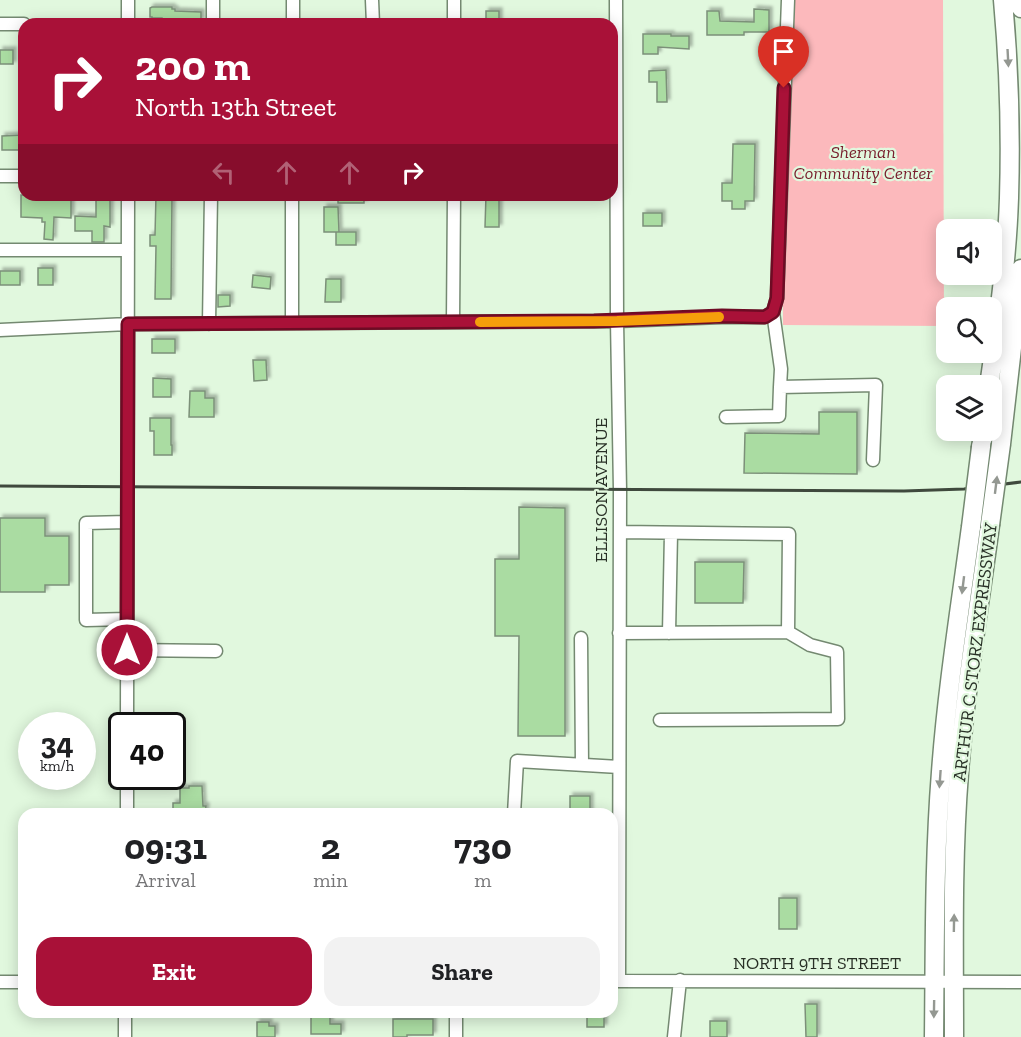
<!DOCTYPE html>
<style>
:root{--surface:#fff;--page:#f2f2f2;--text:#202124;--muted:#757577;--accent:#a91138}
body{margin:0;font-family:"Zilla Slab",serif;background:var(--page);color:var(--text);height:100vh;display:flex;flex-direction:column;font-size:22px;white-space:nowrap}
*{box-sizing:border-box;margin:0}
p{font-size:20px;color:var(--muted)}
.icon{flex:none;width:33px;height:33px;fill:none;stroke:currentColor;stroke-width:2;stroke-linecap:round;stroke-linejoin:round}
.map{position:relative;flex:1;overflow:hidden}
.drawer{position:absolute;left:18px;top:808px;width:600px;height:210px;display:flex;flex-direction:column;background:var(--surface);border-radius:18px;box-shadow:0 3px 15px #0003}
.drawer>*{flex:none}
.guide{position:absolute;left:18px;top:18px;width:600px;height:183px;border-radius:18px;box-shadow:0 3px 15px #0003;background:#a91138;color:#fff;overflow:hidden}
.tools{position:absolute;left:936px;top:219px;display:grid;gap:12px}
.tools a{display:grid;place-items:center;width:66px;height:66px;border-radius:12px;background:var(--surface);box-shadow:0 3px 15px #0003;font-size:30px}
.speed{position:absolute;left:18px;top:712px;display:flex;gap:12px;font-size:30px;font-weight:700;text-align:center}
.speed>*{display:grid;place-content:center;width:78px;height:78px;border-radius:50%;background:var(--surface);box-shadow:0 3px 15px #0003;line-height:1}
.speed small{font-size:15px;font-weight:400}
.speed .limit{border:3px solid #111;border-radius:9px;background:#fff;color:#111}
.pin{position:absolute;display:grid;place-items:center;width:51px;height:51px;color:#fff;margin:-62px -26px;border-radius:50% 50% 50% 0;rotate:-45deg;box-shadow:0 0 6px #0007}
.pin .icon{rotate:45deg}
.me{position:absolute;width:66px;margin:-33px;rotate:0deg;stroke-linejoin:round;filter:drop-shadow(0 0 4px #0008)}
.turn{display:flex;align-items:center;gap:21px;height:126px;padding:0 18px;font-size:27px}
.turn .icon{width:78px;height:78px;stroke-width:2.5}
.turn b{display:block;font-size:42px;line-height:51px}
.lanes{display:flex;align-items:center;height:57px;padding:0 18px;background:#0003;justify-content:center;gap:30px;direction:ltr}
.lanes .off{opacity:.35}
.eta{display:flex;justify-content:space-evenly;align-items:center;height:102px;text-align:center}
.eta b{font-size:36px;font-weight:700;line-height:42px}
.button{display:flex;gap:12px;margin-top:auto;padding:12px 18px}
.button a{flex:1;height:69px;border-radius:18px;background:var(--accent);color:#fff;font-size:24px;font-weight:700;line-height:69px;text-align:center}
.button a+a{background:var(--page);color:var(--text)}
.map>svg:first-child{display:block}
</style>
<div class="map">
<svg width="1021" height="1037" viewBox="0 0 1021 1037">
<defs>
<filter id="shadow"><feDropShadow dx="3" dy="-3" stdDeviation="1.5" flood-color="#0004"/></filter>
</defs>
<rect width="100%" height="100%" fill="#e1f8de"/>
<path fill="#fcb9bc" d="M781,0H943L944,326L783,325Z"/>
<path fill="#aadca2" stroke="#7c9079" stroke-width="1.5" filter="url(#shadow)" d="M152,7H172V9H175V11L201,12V21H172L162,20V18H152V17H150V8Z
M754,9L769,10V32H744V35H707V11H719L720,21L754,22Z
M486,11H499V24H486Z
M643,34H671V36H689V49L658,47V54H643Z
M0,50H13V64H0Z
M666,70L667,102H657V82H649V71Z
M24,135V150H2V136Z
M733,144H755L754,201H745V209H732V201H722V183H732Z
M21,195H33V198H71V218L54,217L53,240L44,239L45,222H42V218L21,217Z
M156,195H172L171,299H155L156,246H150V235H155Z
M338,195H364V203H338Z
M486,195H499V227H485Z
M96,197H110V227L104,226V242H92V231H75V216L96,217Z
M324,207H338L339,232H324Z
M643,213H662V226H643Z
M336,232H356V245H336Z
M38,268H53V285H38Z
M0,271H20V285H0Z
M253,275L271,277L270,289L252,287Z
M326,279H341V302H325Z
M218,295H230V306L218,307Z
M152,339H175V353H152Z
M253,360H266L267,380L254,381Z
M153,378L171,379V397H153Z
M190,391H205V398H214V417H189Z
M819,412H857V474L744,473L745,433L819,434Z
M150,418H171V445H172V455H154V431H150Z
M519,507L565,508V736H518L519,636H495V559H519Z
M0,518H45V536H69V585H45V592H0Z
M695,562H744L743,603H695Z
M189,786H202L203,806H206L205,814H173V803H180V788H189Z
M570,796H590V814H570Z
M779,898H797V929H779Z
M805,1004H817V1037H806Z
M319,1012H330V1024H341V1034H311V1014H319Z
M587,1012H604V1027H587Z
M393,1019H433V1035H407V1037H393Z
M710,1021H727V1037H710Z
M257,1022H269V1026H275V1037H257Z"/>
<g fill="none" stroke-linecap="round" stroke-linejoin="round">
<defs>
<path id="minor" d="M372,0L373,24
M616,0L617,321L620,490L619,980
M788,0L777,298L773,312L781,369L780,387L876,385L873,460
M0,24H24
M128,24V0
M213,24V0
M293,24V0
M454,24V0
M0,176H24
M0,250H128
M292,322V195
M453,322L454,195
M209,324L211,195
M0,330L128,324L617,321L722,317H765L773,312
M726,417L779,416L780,387
M127,522L86,523V620L127,619
M619,633L788,632L789,534L620,532
M669,633L671,533
M581,638L582,765
M127,650L216,651
M660,720L838,719L837,652L810,645L788,632
M127,726L128,195
M127,814V777
M514,814L517,761L619,767
M612,981L1021,982
M0,982H24
M456,1012V1037
M125,1037V1012
M674,1037L680,980"/>
<path id="highway" d="M1020,0L1021,8
M989,386C998,323 1007,261 1009,198C1011,132 1009,66 1003,0
M1001,444L1021,269
M981,447L984,430
M934,1037C935,949 934,860 941,772C947,690 960,609 971,527
M954,1037C954,949 952,861 959,773C965,690 979,608 990,525"/>
</defs>
<use href="#minor" stroke="#748971" stroke-width="15"/>
<use href="#highway" stroke="#748971" stroke-width="21"/>
<use href="#minor" stroke="#fff" stroke-width="12"/>
<use href="#highway" stroke="#fff" stroke-width="18"/>
<path stroke="#3f493d" stroke-width="3" d="M0,486L904,491L964,489L1021,482"/>
<defs>
<path id="highway-bridge" d="M990,525L1001,444
M971,527L981,447"/>
</defs>
<use href="#highway-bridge" stroke="#748971" stroke-width="21" stroke-linecap="butt"/>
<use href="#highway-bridge" stroke="#fff" stroke-width="18"/>
</g>
<defs><path id="oneway-solid" d="M-6-.8H1V-3.2L6.5 0L1 3.2V.8H-6Z" transform="scale(1.5)"/></defs>
<g fill="#949892">
<use href="#oneway-solid" transform="translate(1008 58) rotate(87)"/>
<use href="#oneway-solid" transform="translate(996 485) rotate(-83)"/>
<use href="#oneway-solid" transform="translate(963 585) rotate(97)"/>
<use href="#oneway-solid" transform="translate(940 779) rotate(94)"/>
<use href="#oneway-solid" transform="translate(954 923) rotate(-89)"/>
<use href="#oneway-solid" transform="translate(934 1009) rotate(91)"/>
</g>
<g fill="none" stroke-linecap="round" stroke-linejoin="round">
<defs>
<path id="route" d="M127,650L128,324L594,321L722,316L765,317L773,312L777,298L784,88"/>
</defs>
<use href="#route" stroke="#6e0b24" stroke-width="15"/>
<use href="#route" stroke="#a91138" stroke-width="10"/>
<path stroke="#f59e0b" stroke-width="10" d="M480,322L617,321L719,317"/>
</g>
<g text-anchor="middle" dominant-baseline="central" stroke-width="4.5" stroke-linejoin="round" paint-order="stroke">
<g font-size="18" font-style="italic" fill="#781d2c" stroke="#e1f8de">
<text x="863" y="152">Sherman<tspan x="863" dy="21">Community Center</tspan></text>
</g>
<g font-size="18" fill="#283026" stroke="#e1f8de">
<text transform="translate(601 490) rotate(-90)">ELLISON AVENUE</text>
<text transform="translate(975 652) rotate(-83)">ARTHUR C STORZ EXPRESSWAY</text>
<text x="817" y="963">NORTH 9TH STREET</text>
</g>
</g>
</svg>
<div class="tools">
<a><svg class="icon" aria-label="sound" viewBox="0 0 24 24"><path d="M4 9h4l5-4v14l-5-4H4zM17 9q2 3 0 6"/></svg></a>
<a><svg class="icon" aria-label="search" viewBox="0 0 24 24"><circle cx="10" cy="10" r="6"/><path d="M15 15l6 6"/></svg></a>
<a><svg class="icon" aria-label="layers" viewBox="0 0 24 24"><path d="M12 4l9 5-9 5-9-5zM3 14l9 5 9-5"/></svg></a>
</div>
<div class="speed"><div>34<small>km/h</small></div><div class="limit">40</div></div>
<div class="pin" style="left:784px;top:88px;background:#d93025"><svg class="icon" aria-label="arrive" viewBox="0 0 24 24"><path d="M6 21V4h12l-3 4 3 4H6"/></svg></div>
<svg class="me" style="left:127px;top:650px" viewBox="-20 -20 40 40"><circle r="17" fill="#a91138" stroke="#fff" stroke-width="3"/><path d="M0-11L8 9 0 5-8 9z" fill="#fff"/></svg>
<div class="guide">
<div class="turn"><svg class="icon" aria-label="right" viewBox="0 0 24 24"><path d="M7 20v-9h11M14 6l5 5-5 5"/></svg><div><b>200 m</b>North 13th Street</div></div>
<div class="lanes"><svg class="icon off" aria-label="left" viewBox="0 0 24 24"><path d="M17 20v-9H6M10 6l-5 5 5 5"/></svg><svg class="icon off" aria-label="ahead" viewBox="0 0 24 24"><path d="M12 20V5M6 11l6-6 6 6"/></svg><svg class="icon off" aria-label="ahead" viewBox="0 0 24 24"><path d="M12 20V5M6 11l6-6 6 6"/></svg><svg class="icon" aria-label="right" viewBox="0 0 24 24"><path d="M7 20v-9h11M14 6l5 5-5 5"/></svg></div>
</div>
<section class="drawer">
<div class="eta">
<div><b>09:31</b><p>Arrival</p></div>
<div><b>2</b><p>min</p></div>
<div><b>730</b><p>m</p></div>
</div>
<div class="button"><a>Exit</a><a>Share</a></div>
</section>
</div>
